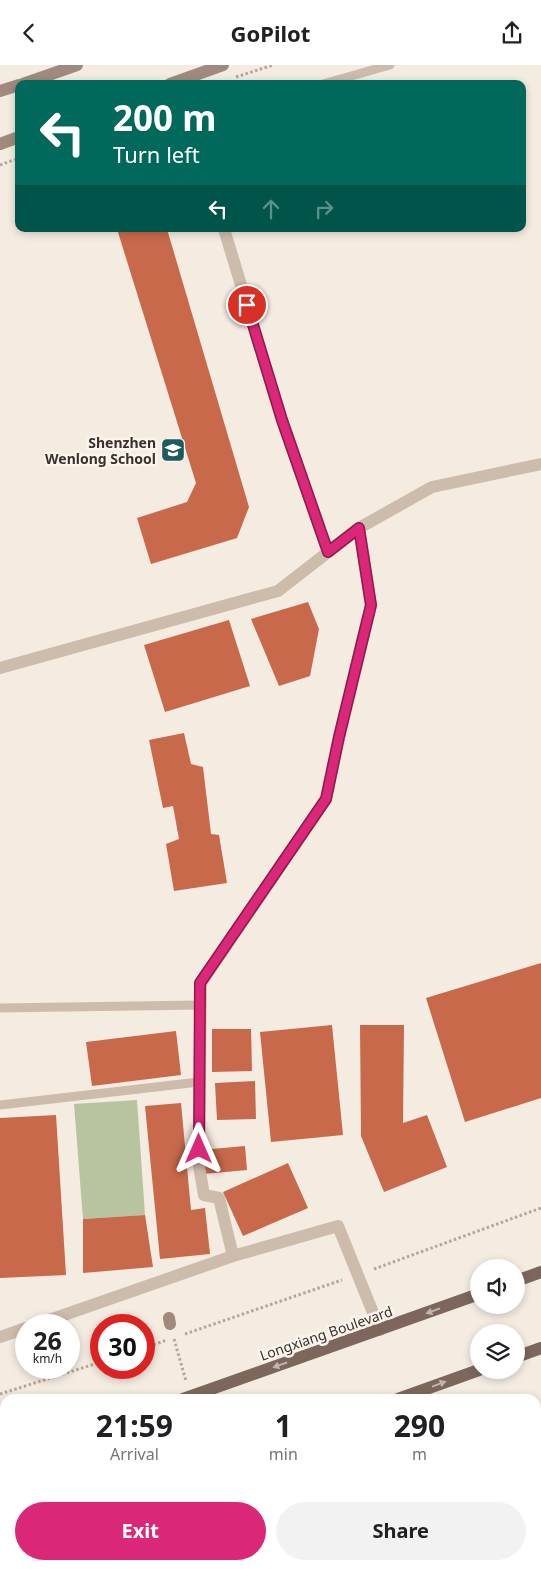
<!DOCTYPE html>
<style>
:root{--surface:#fff;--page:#f2f2f2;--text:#202124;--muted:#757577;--accent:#db2777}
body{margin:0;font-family:"Noto Sans",sans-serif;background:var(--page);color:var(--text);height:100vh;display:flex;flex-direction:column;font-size:19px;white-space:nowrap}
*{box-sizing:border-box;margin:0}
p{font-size:16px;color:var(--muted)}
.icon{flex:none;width:28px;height:28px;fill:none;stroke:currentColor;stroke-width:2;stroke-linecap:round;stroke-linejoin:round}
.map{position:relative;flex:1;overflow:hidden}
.panel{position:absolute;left:0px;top:1329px;width:541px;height:176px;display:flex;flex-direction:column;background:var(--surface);border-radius:15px 15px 0 0;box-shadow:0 2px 8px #0003}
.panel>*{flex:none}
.banner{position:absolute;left:15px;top:15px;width:511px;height:152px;border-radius:10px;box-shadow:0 2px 8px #0003;background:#00695c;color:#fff;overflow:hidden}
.fabs{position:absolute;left:470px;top:1194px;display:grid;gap:10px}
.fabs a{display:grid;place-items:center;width:55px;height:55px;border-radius:50%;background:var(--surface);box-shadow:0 2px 8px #0003;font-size:25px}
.speed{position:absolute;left:15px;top:1249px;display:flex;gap:10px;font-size:25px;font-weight:700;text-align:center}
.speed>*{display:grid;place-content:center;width:65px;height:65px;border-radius:50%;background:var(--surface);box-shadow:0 2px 8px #0003;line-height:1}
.speed small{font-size:12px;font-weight:400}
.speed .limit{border:8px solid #d22;background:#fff;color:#111}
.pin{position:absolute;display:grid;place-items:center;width:42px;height:42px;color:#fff;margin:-21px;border:2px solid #fff;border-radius:50%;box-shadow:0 1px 5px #0007}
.me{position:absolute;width:55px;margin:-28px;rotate:0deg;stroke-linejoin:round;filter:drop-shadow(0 0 4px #0008)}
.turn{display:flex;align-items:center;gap:18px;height:105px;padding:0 15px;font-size:22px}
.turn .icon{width:65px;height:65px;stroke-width:2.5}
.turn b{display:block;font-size:35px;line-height:42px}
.lanes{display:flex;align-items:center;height:48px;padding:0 15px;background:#0003;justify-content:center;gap:25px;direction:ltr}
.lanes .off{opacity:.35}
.eta{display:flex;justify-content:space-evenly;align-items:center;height:85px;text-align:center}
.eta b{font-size:30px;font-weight:700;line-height:35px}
.cta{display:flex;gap:10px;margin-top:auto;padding:10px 15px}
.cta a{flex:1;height:58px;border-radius:30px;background:var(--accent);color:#fff;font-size:20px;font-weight:700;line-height:58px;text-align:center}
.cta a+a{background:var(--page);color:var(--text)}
header{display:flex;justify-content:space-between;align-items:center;height:65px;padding:0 15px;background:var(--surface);font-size:22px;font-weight:700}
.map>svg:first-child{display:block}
</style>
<header><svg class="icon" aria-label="back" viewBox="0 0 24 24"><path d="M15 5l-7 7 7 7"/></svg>GoPilot<svg class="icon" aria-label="share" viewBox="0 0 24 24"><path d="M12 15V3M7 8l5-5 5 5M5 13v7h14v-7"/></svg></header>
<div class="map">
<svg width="541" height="1504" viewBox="0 0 541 1504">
<rect width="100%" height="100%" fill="#f4ebe1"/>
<path fill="#b8c4a0" d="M137,1035L145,1150L83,1154L74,1039Z"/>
<path fill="#c8694b" d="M117,164H167L249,442L237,473L151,499L137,453L187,437L196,418Z
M308,537L319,564L310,611L279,621L251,554Z
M229,555L250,621L165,647L144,580Z
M184,668L191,699L203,702L211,769L219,770L227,818L174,826L166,779L179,774L173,741L163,743L149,675Z
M541,898V1033L465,1057L426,933Z
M332,960L343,1070L271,1077L260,967Z
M360,960H404L403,1058L427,1050L447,1102L384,1127L361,1071Z
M212,964H251L252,1006L212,1007Z
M176,966L181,1010L92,1021L86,977Z
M255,1016L256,1054L217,1055L215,1018Z
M181,1038L191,1145L205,1143L210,1189L160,1194L145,1041Z
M56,1050L66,1210L0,1213V1053Z
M245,1081L247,1105L204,1109L201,1085Z
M288,1098L308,1143L243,1171L223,1127Z
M145,1150L153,1202L83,1208V1154Z
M541,1402V1461L536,1463V1404Z"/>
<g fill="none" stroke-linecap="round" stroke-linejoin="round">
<path stroke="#b9a596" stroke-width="3" stroke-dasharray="2.5 2.5" stroke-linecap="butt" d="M236,12L273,0
M0,100L19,93
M374,1204L541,1143
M185,1269L342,1215
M174,1274L186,1316
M144,1283L167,1275
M0,1329L101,1297
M536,1360L541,1358
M111,1504L127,1500"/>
<path stroke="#cdbbac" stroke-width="9" d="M323,19L390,0
M0,943L200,940
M0,1040L199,1017
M367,1504L369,1500"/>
<path stroke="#cdbbac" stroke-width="12" d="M224,164L282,355L328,487
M359,463L432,422L541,399
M0,603L278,526L359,463L371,540L339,672L326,734L201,918L199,1101L204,1130L219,1133L233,1191L338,1161L380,1265
M35,1260L233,1191
M0,1272L26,1263
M77,1500L79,1504"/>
<path stroke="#a18a7d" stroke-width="12" d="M23,19L77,0
M170,19L223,0
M0,26L19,20
M0,79L19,72
M169,1253L170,1259"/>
<path stroke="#7d675c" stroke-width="12" d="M516,1216L541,1207
M516,1292L541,1283
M183,1334L479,1229
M398,1334L479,1305
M0,1396L5,1394
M0,1490L5,1488"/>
</g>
<defs><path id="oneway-solid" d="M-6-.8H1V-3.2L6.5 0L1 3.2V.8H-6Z" transform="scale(1.25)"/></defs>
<g fill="#c2b5ac">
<use href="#oneway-solid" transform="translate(433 1246) rotate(160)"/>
<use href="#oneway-solid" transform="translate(280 1300) rotate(161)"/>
<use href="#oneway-solid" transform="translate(439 1319) rotate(-20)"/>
</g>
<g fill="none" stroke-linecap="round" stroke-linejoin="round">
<defs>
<path id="route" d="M199,1084L200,918L326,734L339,672L371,540L359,463L328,487L282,355L247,240"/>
</defs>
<use href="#route" stroke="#8e194d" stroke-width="12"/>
<use href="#route" stroke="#db2777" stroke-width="9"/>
</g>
<defs>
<symbol id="school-square" viewBox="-11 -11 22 22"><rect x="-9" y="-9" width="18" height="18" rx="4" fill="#1f5a5e" stroke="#fbf5ee"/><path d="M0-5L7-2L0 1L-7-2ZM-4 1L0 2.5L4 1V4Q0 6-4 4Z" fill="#fff"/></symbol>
</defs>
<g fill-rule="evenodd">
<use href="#school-square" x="159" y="371" width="28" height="28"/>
</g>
<g text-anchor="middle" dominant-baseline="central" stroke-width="5" stroke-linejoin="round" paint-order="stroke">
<g font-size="14" font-weight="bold" fill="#3b302b" stroke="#fbf5ee" text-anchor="end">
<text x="156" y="377">Shenzhen<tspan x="156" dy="16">Wenlong School</tspan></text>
</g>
<g font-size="14" fill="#3b302b" stroke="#fbf5ee">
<text transform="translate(326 1268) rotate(-19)">Longxiang Boulevard</text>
</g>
</g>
</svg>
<div class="fabs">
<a><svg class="icon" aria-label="sound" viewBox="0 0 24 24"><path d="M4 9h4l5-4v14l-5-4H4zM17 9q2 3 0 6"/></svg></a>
<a><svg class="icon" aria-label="layers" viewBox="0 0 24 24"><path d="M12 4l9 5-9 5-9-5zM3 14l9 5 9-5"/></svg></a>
</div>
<div class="speed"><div>26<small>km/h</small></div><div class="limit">30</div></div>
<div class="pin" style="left:247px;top:240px;background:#d93025"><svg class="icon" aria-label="arrive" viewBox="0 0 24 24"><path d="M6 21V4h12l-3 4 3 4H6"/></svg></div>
<svg class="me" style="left:199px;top:1084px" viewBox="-20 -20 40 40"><path d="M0-17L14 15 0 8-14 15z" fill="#db2777" stroke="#fff" stroke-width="4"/></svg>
<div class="banner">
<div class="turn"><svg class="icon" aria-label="left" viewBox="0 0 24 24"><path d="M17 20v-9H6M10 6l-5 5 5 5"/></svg><div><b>200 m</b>Turn left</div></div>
<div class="lanes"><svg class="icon" aria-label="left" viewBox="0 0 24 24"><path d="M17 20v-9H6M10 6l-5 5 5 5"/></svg><svg class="icon off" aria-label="ahead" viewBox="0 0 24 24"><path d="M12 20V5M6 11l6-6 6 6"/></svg><svg class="icon off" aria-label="right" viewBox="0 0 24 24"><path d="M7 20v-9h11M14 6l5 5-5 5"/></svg></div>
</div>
<section class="panel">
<div class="eta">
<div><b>21:59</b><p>Arrival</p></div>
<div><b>1</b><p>min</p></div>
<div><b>290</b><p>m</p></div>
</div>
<div class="cta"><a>Exit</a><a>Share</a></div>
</section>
</div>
